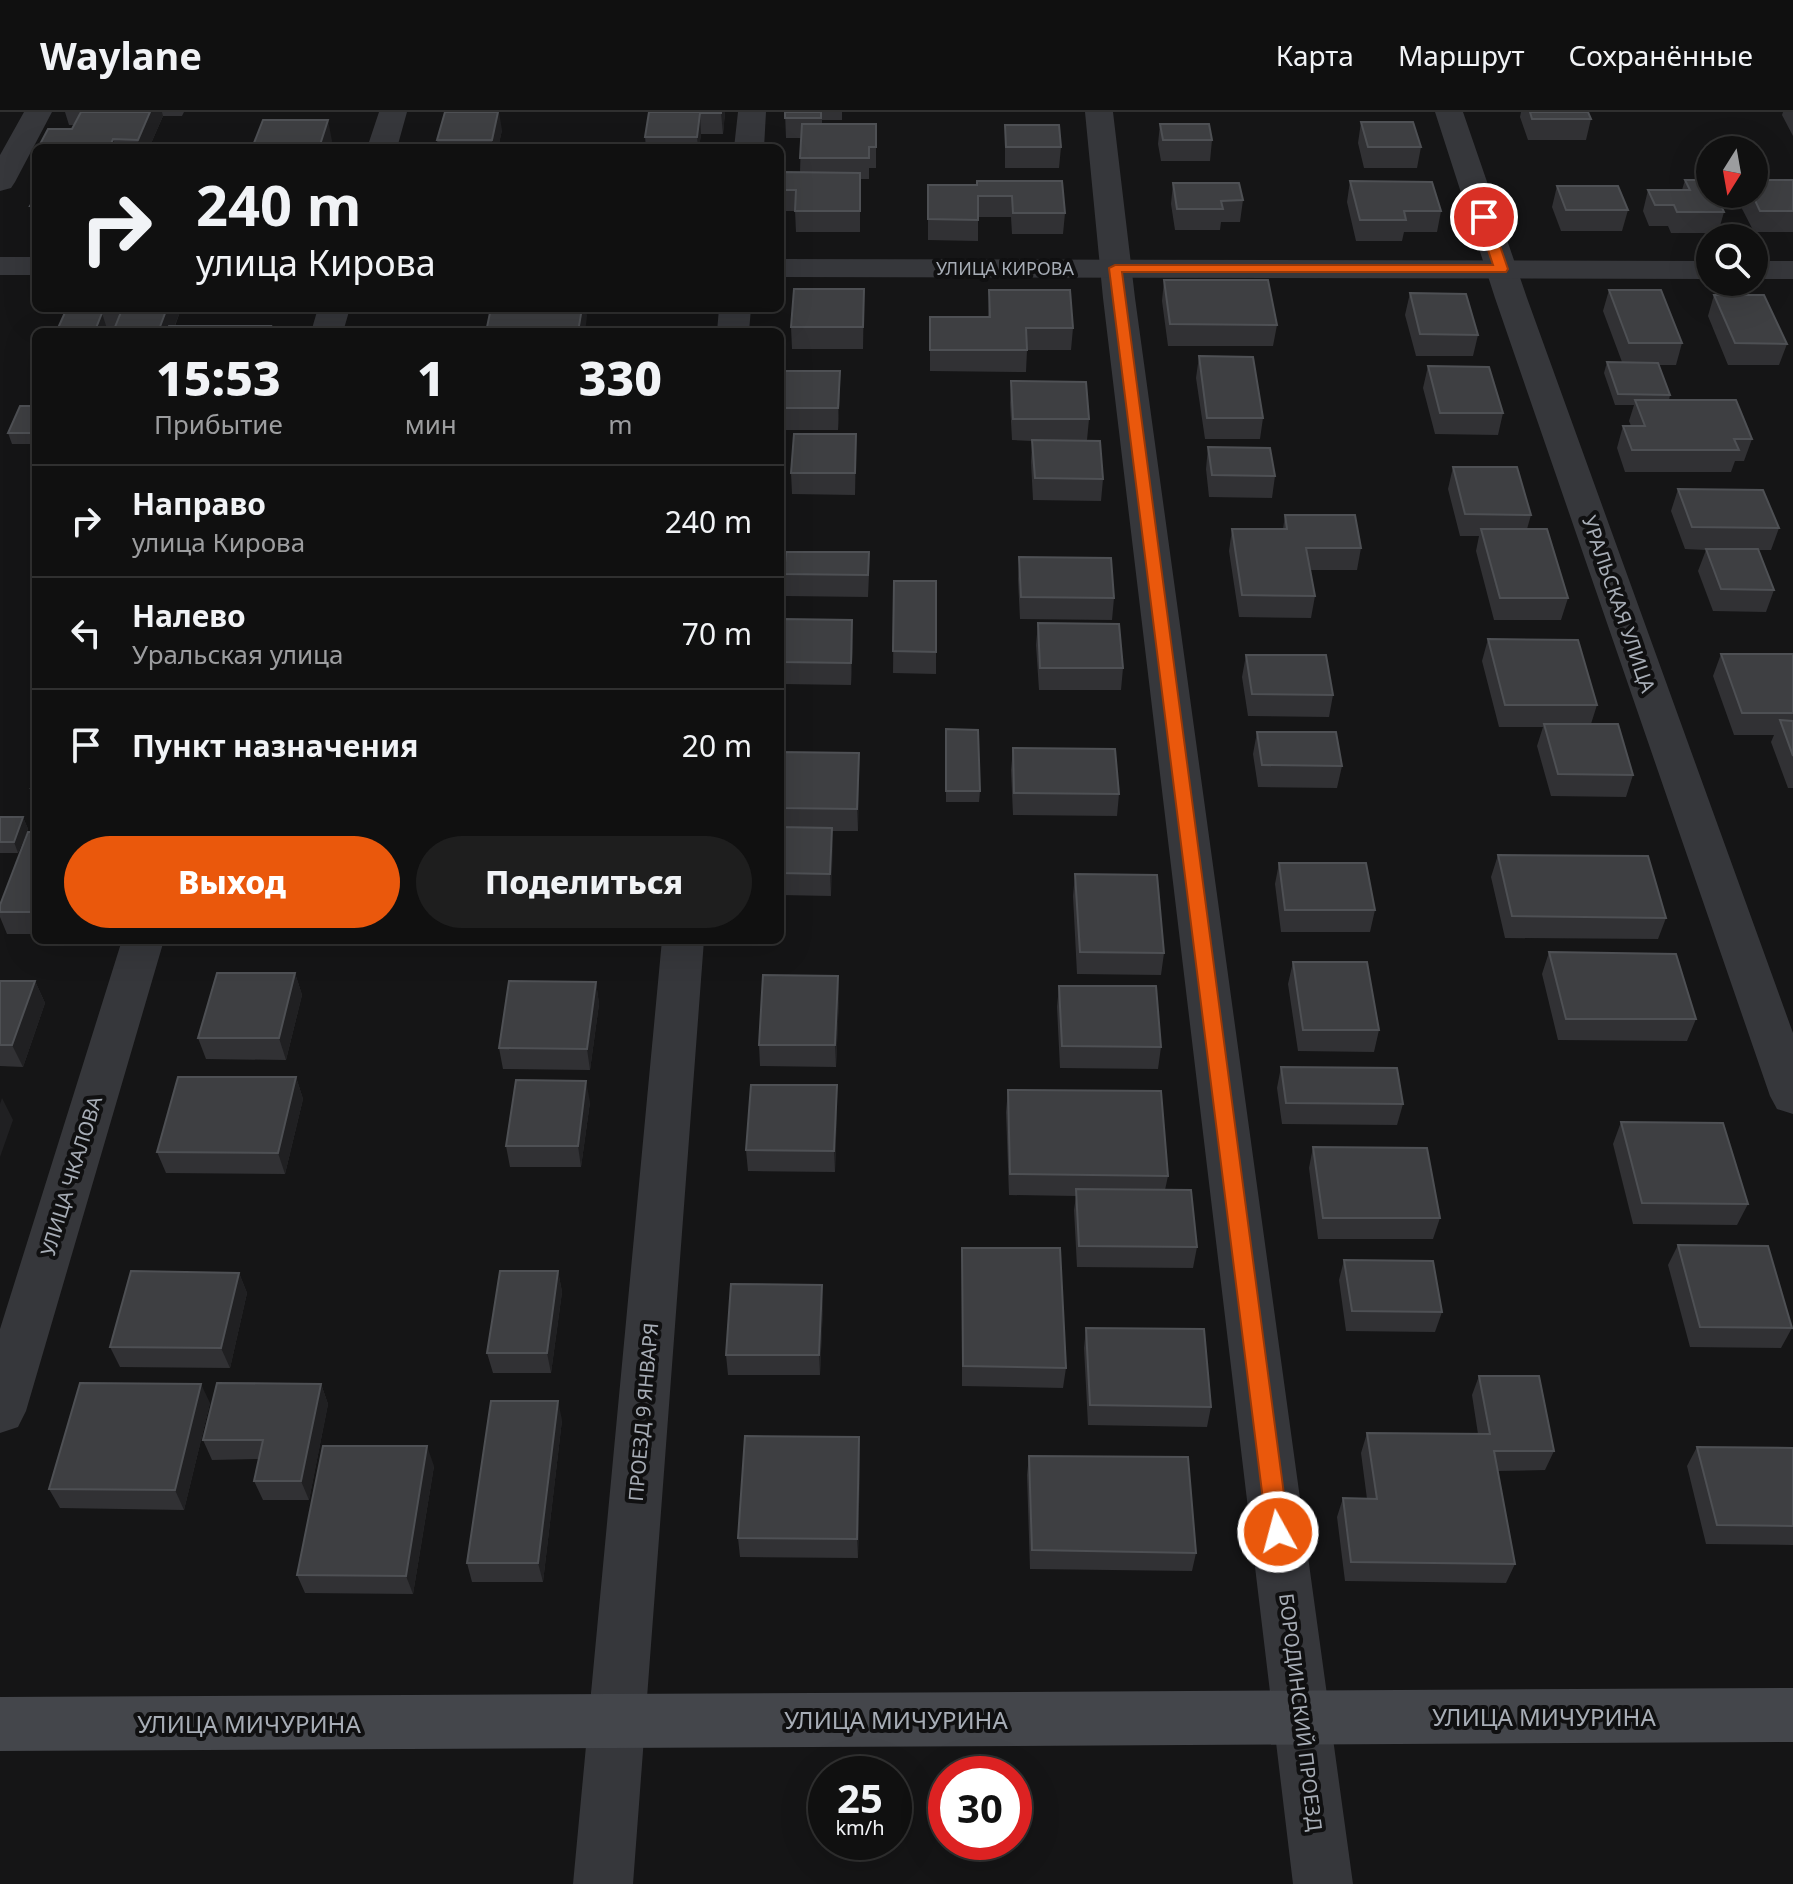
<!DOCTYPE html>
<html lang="ru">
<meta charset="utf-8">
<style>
:root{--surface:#101010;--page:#1e1e1e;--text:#f1f3f6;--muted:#9c9d9f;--line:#303030;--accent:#ea580c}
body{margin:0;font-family:"Noto Sans",sans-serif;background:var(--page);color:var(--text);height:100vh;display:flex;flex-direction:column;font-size:30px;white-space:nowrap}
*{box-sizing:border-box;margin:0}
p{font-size:26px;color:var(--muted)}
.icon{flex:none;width:44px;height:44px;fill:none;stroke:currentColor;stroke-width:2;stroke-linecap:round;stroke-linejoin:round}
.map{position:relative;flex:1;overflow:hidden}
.sheet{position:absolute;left:32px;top:216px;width:752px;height:616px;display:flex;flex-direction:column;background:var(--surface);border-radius:12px;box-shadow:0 8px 32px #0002,0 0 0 2px var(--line)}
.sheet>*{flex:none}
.guide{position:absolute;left:32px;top:32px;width:752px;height:168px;border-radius:12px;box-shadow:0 8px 32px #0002,0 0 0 2px var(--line);background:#101010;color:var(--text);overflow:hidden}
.needle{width:52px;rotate:191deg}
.fabs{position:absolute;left:1696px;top:24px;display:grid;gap:16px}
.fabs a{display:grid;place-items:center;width:72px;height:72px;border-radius:50%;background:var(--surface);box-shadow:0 8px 32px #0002,0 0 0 2px var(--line);font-size:40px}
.speed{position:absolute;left:808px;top:1644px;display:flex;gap:16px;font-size:40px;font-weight:700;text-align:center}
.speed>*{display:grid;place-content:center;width:104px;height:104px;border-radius:50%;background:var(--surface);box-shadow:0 8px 32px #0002,0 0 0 2px var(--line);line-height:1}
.speed small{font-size:20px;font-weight:400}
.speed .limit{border:12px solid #d22;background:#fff;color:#111}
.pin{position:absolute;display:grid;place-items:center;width:68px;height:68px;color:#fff;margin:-34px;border:4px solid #fff;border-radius:50%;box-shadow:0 2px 8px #0007}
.me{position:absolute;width:88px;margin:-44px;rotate:353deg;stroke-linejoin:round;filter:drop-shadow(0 0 6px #0008)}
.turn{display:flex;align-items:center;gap:28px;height:168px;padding:0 32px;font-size:36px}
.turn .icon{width:104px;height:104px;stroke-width:2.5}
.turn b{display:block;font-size:56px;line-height:68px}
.eta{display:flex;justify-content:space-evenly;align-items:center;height:136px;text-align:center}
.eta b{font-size:48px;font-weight:800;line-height:56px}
.button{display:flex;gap:16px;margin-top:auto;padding:16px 32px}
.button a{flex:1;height:92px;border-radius:48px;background:var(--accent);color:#fff;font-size:32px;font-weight:800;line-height:92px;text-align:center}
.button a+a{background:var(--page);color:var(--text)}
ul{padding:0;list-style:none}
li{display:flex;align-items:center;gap:24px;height:112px;padding:0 32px;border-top:2px solid var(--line)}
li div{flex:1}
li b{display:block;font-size:30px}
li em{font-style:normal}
header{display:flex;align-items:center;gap:48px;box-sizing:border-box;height:112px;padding:0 40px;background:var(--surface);border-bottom:2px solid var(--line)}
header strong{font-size:38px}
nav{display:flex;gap:44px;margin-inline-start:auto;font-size:28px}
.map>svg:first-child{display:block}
</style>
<header>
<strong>Waylane</strong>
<nav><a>Карта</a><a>Маршрут</a><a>Сохранённые</a></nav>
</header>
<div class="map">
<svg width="1793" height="1772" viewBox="0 0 1793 1772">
<rect width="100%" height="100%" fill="#151516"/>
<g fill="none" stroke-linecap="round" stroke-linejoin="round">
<path fill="#36373b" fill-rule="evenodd" d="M24,0H52L15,70L11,76L0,79V43Z
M379,0H407L397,36H367Z
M738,0H766L764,36H734Z
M1085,0H1113L1135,186L1353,1772H1293L1103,186Z
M1435,0H1463L1527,186L1793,921V1002L1777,997L1770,984L1495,186Z
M318,196H350L343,220H311Z
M719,196H751L749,220H717Z
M122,828H164L26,1299L18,1315L0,1321V1217Z
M662,828H704L633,1772H573Z"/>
<path fill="#36373b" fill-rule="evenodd" d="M0,145H36V163H0Z
M780,147L1710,149V167L780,165Z
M1754,149H1793V167H1754Z"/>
<path fill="#44464b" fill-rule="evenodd" d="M1793,1576V1630L0,1639V1585Z"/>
</g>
<path fill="#313134" d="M65,0H184L182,4H163L149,36H38L72,17L74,13H69Z
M649,0H725L723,22H701L699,36H646L645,25Z
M785,0H842V8H822V12H876V56H869V67H860V120H796L795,99H784L783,78L800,60L801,26H786Z
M1521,0H1588L1591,7L1586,28H1528L1520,5Z
M1783,0H1793V24L1782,3Z
M1361,10L1421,35L1417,56H1364L1358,31Z
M1160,12L1212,28L1210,49H1161L1158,32Z
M1005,13L1061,35L1059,56H1005Z
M502,18L498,36H438L437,28Z
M1685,68L1710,82H1727L1723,97L1724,100L1718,121H1671L1668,114H1649L1643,99L1648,78H1682Z
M1793,68V120H1754L1738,89L1741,82H1754Z
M1350,69L1441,99L1437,120H1404L1402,129H1356L1347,90Z
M1173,71L1243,88L1240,110H1221L1220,118H1175L1171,92Z
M928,73H977L1065,101L1063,122H1012L1011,105H978V129L928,128Z
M1557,74L1628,98L1622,119H1561L1552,95Z
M36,84V112L30,94Z
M1164,168L1277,213L1273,234H1168L1162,189Z
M864,177L863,237H792L791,215Z
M989,178L1073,216L1071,238H1027L1026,260L930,259V205H988Z
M1609,178L1682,231L1676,253H1659L1670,283L1669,288L1752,327L1744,349H1735L1731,360H1625L1617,336L1623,314H1631L1629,309L1634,293H1615L1604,261L1607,250H1622L1603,199Z
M1410,181L1478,223L1473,244H1416L1405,203Z
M1714,183L1787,232L1779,253H1728L1708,204Z
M67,196L180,200L175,214H271L273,220H60L58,216Z
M1199,244L1263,306L1260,327H1205L1196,266Z
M1428,254L1503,301L1498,323L1435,322L1423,276Z
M780,259H840V281L838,318H780Z
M1011,269L1089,307L1087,328L1103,367L1101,389L1033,388L1031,350L1032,329L1012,328L1010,291Z
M36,294V332H12L8,321Z
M856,322L855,383L792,382L791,361Z
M1208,335L1275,364L1272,386L1209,385L1206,357Z
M1453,355L1531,403L1527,417L1568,486L1561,508H1494L1476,439L1479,424H1460L1448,377Z
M1678,377L1779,416L1771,438H1758L1774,478L1766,500L1713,499L1698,459L1706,438L1685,437L1671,399Z
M1285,403L1361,436L1357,458H1310L1315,484L1311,506L1239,505L1229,439L1232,417H1283Z
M1019,445L1114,486L1112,508L1020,507L1018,467Z
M784,462H869L868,485L786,484Z
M894,469H936V562L893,561Z
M1038,511L1123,556L1121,578H1039L1036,533Z
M1488,527L1597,593L1591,612L1633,663L1626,685L1551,684L1537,634L1543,615H1499L1482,549Z
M853,530L851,573L782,572L781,550Z
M1721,542H1793V676H1788L1771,630L1774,623H1734L1713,564Z
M1246,543L1333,583L1329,605L1248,604L1242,565Z
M946,617L980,679L979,690H946Z
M1257,620L1342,654L1337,676L1258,675L1253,642Z
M1013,636L1119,682L1117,704L1013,703L1011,658Z
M780,640L859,641L858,719H832L831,784L780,783Z
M36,665V688L31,676Z
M0,705H23L28,717L18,741H0Z
M36,720V822H7L0,805V793Z
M1498,743L1666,806L1658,827L1505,826L1491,765Z
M1279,751L1375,798L1370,820H1281L1275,772Z
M1075,762L1164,841L1161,863L1077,862L1073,784Z
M236,828H335V830L236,829Z
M1549,840L1696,907L1687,929L1558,928L1542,862Z
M1293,850L1379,918L1374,940L1298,939L1288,872Z
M295,861L302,883L286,948L206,947L198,926Z
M838,864L839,885L836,955L760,954L759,933Z
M0,869H35L45,891L23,955L0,954Z
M596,870L599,892L590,958L503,957L499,936Z
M1059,874L1161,935L1158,957L1060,956L1057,895Z
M1281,955L1403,992L1397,1013L1282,1012L1277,976Z
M296,965L303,987L285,1062L166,1061L157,1040Z
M837,973V995L835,1060L748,1059L746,1038Z
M1008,978L1168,1064L1165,1078L1197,1135L1193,1156L1077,1155L1074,1098L1076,1084L1009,1083L1006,1000Z
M590,990L581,1055H510L506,1034Z
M1621,1010L1748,1092L1737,1113L1633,1112L1613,1032Z
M1313,1035L1440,1106L1433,1127H1318L1309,1056Z
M1678,1133L1792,1216L1781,1236L1690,1235L1668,1153Z
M962,1136L1066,1256L1063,1276L962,1274Z
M1344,1148L1442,1200L1435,1220L1346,1219L1339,1168Z
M558,1159L562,1180L551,1261H493L487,1241Z
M239,1161L247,1181L230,1256L120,1255L110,1235Z
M823,1193L820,1263H728L726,1243Z
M1086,1216L1211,1295L1207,1315L1088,1313L1084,1236Z
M1479,1264L1554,1339L1545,1358L1497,1359L1515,1452L1506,1471L1345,1469L1337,1405L1343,1386L1367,1387L1361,1341L1367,1321L1478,1322L1472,1283Z
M321,1272L328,1292L309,1388H263L254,1369L259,1347L212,1348L203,1328Z
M210,1291L184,1398L60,1396L49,1377Z
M562,1308L543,1470H472L467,1451Z
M1697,1335L1793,1336V1433L1706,1432L1687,1354Z
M1029,1344L1196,1441L1192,1459L1030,1457L1027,1363Z
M860,1345L858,1446L740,1445L738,1426Z
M434,1354L413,1482L305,1481L297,1463Z"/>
<path fill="#202022" d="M150,0H162L163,4L149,36H140L138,28Z
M498,0H499L502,18L498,36H493L492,28Z
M721,0H725L723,22L721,1Z
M700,1L701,22L699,36H698L697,25Z
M328,8L332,29L330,36H319Z
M113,27L116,36H109Z
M167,196H179L180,200L172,220H158Z
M582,196H586L587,204L585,220H578Z
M102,201L108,220H97L96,216Z
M840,259V281L838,318V296Z
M856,322V344L855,383V361Z
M852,508L853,530L851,573V551Z
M859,641V663L858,719L857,697Z
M23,705L28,717L18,741L14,730Z
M832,716L833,738L831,784L830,762Z
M295,861L302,883L286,948L279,926Z
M838,864L839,885L836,955L835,933Z
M35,869L45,891L23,955L12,933Z
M596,870L599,892L590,958L587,937Z
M296,965L303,987L285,1062L278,1041Z
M586,969L590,990L581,1055L578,1034Z
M837,973V995L835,1060L834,1039Z
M2,986L13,1008L0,1045V992Z
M558,1159L562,1180L551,1261L547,1241Z
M239,1161L247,1181L230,1256L221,1236Z
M822,1173L823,1193L820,1263L819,1243Z
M201,1272L210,1291L184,1398L175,1378Z
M321,1272L328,1292L309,1388L301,1369Z
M558,1289L562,1308L543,1470L538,1451Z
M859,1325L860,1345L858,1446L857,1427Z
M427,1334L434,1354L413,1482L406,1464Z"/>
<path fill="#3e3f42" stroke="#4e5054" stroke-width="2" d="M81,0H150L138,28L113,27L109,36H38L48,17H72Z
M445,0H498L492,28H437Z
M649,0H721V1H700L697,25H645Z
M785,0H821V6H785Z
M1530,0H1588L1591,7H1532Z
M263,8H328L319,36H252Z
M1361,10H1413L1421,35H1368Z
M802,12H876V35H869V46H800Z
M1160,12H1209L1212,28H1163Z
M1005,13H1059L1061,35H1006Z
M784,60L860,61V99H795L796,78H783Z
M1685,68H1710V82H1716L1724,100H1677L1674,93H1655L1648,78H1690Z
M1754,68H1793V99H1760L1752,82H1754Z
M977,69H1062L1065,101H1013L1012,84H978V108L928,107V73H977Z
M1350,69L1432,70L1441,99H1404L1406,108H1360Z
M1173,71H1239L1243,88L1221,89L1223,97H1177Z
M1557,74H1618L1628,98H1566Z
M36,84V94H30Z
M1164,168H1268L1277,213L1170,212Z
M794,177H864L863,215H791Z
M989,178H1070L1073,216H1026L1027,238H930V205H990Z
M1609,178H1661L1682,231H1629Z
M1410,181L1466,182L1478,223L1420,222Z
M1714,183H1764L1787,232L1735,231Z
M67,196H167L158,220H113L121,200L102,201L96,216H58Z
M491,196H582L578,220H486Z
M169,214H271L269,220H167Z
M1199,244L1253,245L1263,306H1207Z
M1607,250L1658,251L1670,283L1618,282Z
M1428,254L1489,255L1503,301H1440Z
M780,259H840L838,296H780Z
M1011,269L1086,270L1089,307H1013Z
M1635,288H1736L1752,327H1734L1739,338H1632L1623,314H1645Z
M20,294H36V321H8Z
M794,322H856L855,361H791Z
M1032,328L1100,329L1103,367L1035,366Z
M1208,335L1270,336L1275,364L1212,363Z
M1453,355H1517L1531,403L1465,402Z
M1678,377L1763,378L1779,416L1692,415Z
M1285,403H1355L1361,436H1306L1315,484L1242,483L1232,417H1287Z
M1481,417H1547L1568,486H1500Z
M1706,437H1758L1774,478L1721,477Z
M786,440H869L868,463L784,462Z
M1019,445L1111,446L1114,486L1021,485Z
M894,469H936V540L893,539Z
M784,507L852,508L851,551L781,550Z
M1038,511L1119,512L1123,556H1040Z
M1488,527L1578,528L1597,593H1505Z
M1721,542H1793V601H1742Z
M1246,543H1326L1333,583L1252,582Z
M1780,608L1793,609V644Z
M1544,612H1618L1633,663L1558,662Z
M946,617L978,618L980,679H946Z
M1257,620H1336L1342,654L1262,653Z
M1013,636L1115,637L1119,682L1014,681Z
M780,640L859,641L857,697L780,696Z
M36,665V676H31Z
M0,705H23L14,730H0Z
M780,715L832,716L830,762L780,761Z
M28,720H36V800H0V793Z
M1498,743L1648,744L1666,806L1512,804Z
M1279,751H1366L1375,798H1285Z
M1075,762L1157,763L1164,841L1080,840Z
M1549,840L1676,842L1696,907H1566Z
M1293,850H1367L1379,918H1303Z
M217,861H295L279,926H198Z
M763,863L838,864L835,933H759Z
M0,869H35L12,933H0Z
M509,869L596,870L587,937L499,936Z
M1059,874H1156L1161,935L1062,934Z
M1281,955L1397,956L1403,992L1286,991Z
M178,965H296L278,1041L157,1040Z
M516,968L586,969L578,1034H506Z
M751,973H837L834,1039L746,1038Z
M1008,978L1161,979L1168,1064L1010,1062Z
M1621,1010L1723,1011L1748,1092L1642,1091Z
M1313,1035L1427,1036L1440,1106H1323Z
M1076,1077L1191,1078L1197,1135L1079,1134Z
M1678,1133L1768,1134L1792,1216L1700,1215Z
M962,1136H1060L1066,1256L963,1254Z
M1344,1148L1433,1149L1442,1200L1352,1199Z
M131,1159L239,1161L221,1236L110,1235Z
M500,1159H558L547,1241H487Z
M731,1172L822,1173L819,1243H726Z
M1086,1216L1204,1217L1211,1295L1090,1293Z
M1479,1264H1539L1554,1339H1494L1515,1452L1351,1450L1343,1386L1377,1387L1367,1321L1490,1322Z
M80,1271L201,1272L175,1378L49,1377Z
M217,1271L321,1272L301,1369H254L263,1328H203Z
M491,1289H558L538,1451H467Z
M745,1324L859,1325L857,1427L738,1426Z
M323,1334H427L406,1464L297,1463Z
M1697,1335L1793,1336V1414L1717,1413Z
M1029,1344L1188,1345L1196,1441L1032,1438Z"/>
<path fill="#ea580c" stroke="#983908" stroke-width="2" d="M1479,102L1490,105L1508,157L1506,160H1122L1289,1420L1285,1427L1278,1430L1270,1427L1267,1420L1109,156L1115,153H1493L1477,105Z"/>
<g text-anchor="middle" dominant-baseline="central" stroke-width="8" stroke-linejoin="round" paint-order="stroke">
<g font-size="18" fill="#a7adb6" stroke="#101011">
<text x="1005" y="156">УЛИЦА КИРОВА</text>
</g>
<g font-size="20" fill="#a7adb6" stroke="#101011">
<text transform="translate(1619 492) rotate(71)">УРАЛЬСКАЯ УЛИЦА</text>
<text transform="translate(71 1064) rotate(-73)">УЛИЦА ЧКАЛОВА</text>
<text transform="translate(643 1300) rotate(-85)">ПРОЕЗД 9 ЯНВАРЯ</text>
<text transform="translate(1301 1600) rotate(83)">БОРОДИНСКИЙ ПРОЕЗД</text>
</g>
<g font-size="24" fill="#a7adb6" stroke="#101011">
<text x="1544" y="1604">УЛИЦА МИЧУРИНА</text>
<text x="896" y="1607">УЛИЦА МИЧУРИНА</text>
<text x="249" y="1611">УЛИЦА МИЧУРИНА</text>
</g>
</g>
</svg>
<div class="fabs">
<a><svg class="needle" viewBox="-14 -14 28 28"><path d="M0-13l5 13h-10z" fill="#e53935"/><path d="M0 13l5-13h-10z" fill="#9c9d9f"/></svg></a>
<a><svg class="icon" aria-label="search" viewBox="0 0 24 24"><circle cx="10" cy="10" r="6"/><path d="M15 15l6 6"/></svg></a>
</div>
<div class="speed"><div>25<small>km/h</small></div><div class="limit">30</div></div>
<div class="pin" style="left:1484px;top:105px;background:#d93025"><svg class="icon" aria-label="arrive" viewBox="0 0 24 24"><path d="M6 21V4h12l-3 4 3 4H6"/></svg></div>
<svg class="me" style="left:1278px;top:1420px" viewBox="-20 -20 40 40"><circle r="17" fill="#ea580c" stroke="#fff" stroke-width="3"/><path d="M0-11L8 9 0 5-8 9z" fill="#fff"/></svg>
<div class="guide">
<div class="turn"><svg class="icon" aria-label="right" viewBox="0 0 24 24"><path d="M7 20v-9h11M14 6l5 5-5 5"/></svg><div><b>240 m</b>улица Кирова</div></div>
</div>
<section class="sheet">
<div class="eta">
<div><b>15:53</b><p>Прибытие</p></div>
<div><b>1</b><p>мин</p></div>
<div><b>330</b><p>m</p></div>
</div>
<ul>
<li><svg class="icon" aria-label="right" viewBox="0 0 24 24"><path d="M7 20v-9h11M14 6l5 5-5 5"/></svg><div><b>Направо</b><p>улица Кирова</p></div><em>240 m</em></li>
<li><svg class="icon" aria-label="left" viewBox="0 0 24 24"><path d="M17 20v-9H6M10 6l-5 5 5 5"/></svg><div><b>Налево</b><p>Уральская улица</p></div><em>70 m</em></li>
<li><svg class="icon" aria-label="arrive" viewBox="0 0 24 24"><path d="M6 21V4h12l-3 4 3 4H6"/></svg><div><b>Пункт назначения</b></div><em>20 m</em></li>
</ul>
<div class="button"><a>Выход</a><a>Поделиться</a></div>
</section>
</div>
